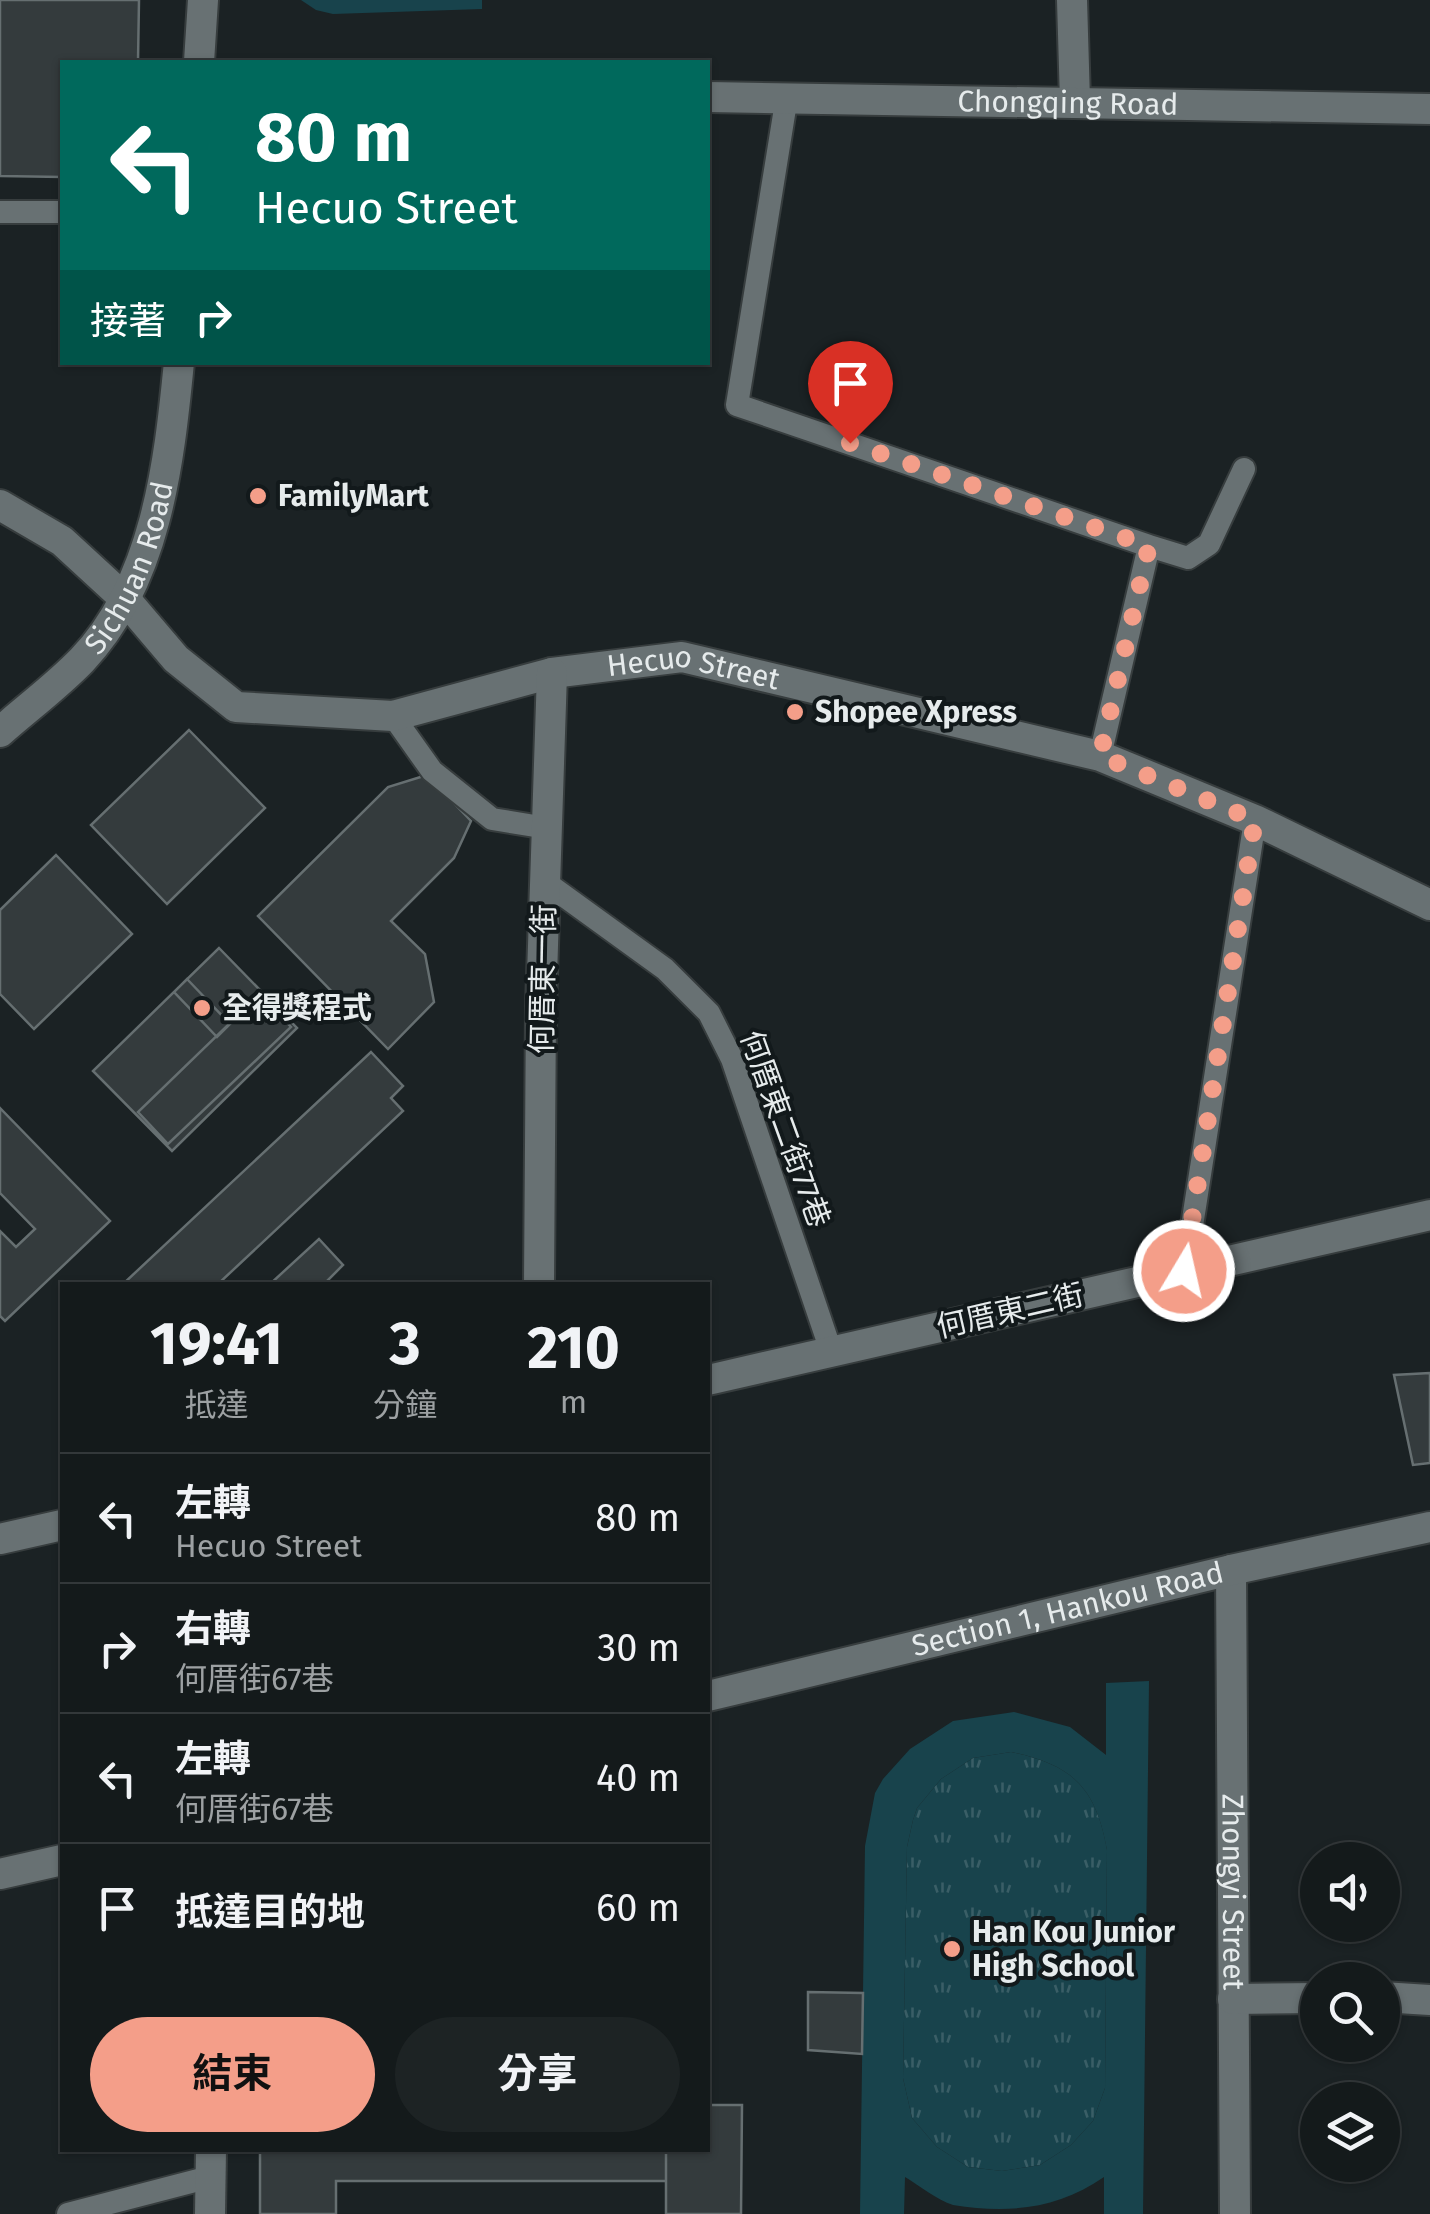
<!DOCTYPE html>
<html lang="zh-TW">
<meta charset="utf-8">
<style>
:root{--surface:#141a1b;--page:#1d2324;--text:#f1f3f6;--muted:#9da1a3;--line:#33383a;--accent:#f49e89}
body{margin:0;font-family:"Fira Sans","Noto Sans TC",sans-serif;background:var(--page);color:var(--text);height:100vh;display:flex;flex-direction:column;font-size:38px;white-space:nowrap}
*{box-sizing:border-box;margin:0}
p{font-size:32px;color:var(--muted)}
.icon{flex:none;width:55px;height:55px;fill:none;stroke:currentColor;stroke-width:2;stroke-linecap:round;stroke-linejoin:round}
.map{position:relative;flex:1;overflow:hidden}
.side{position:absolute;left:60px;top:1282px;width:650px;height:870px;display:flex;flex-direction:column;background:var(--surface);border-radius:0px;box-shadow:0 2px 8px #0004,0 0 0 2px var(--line)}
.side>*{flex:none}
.top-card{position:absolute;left:60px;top:60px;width:650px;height:305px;border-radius:0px;box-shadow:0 2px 8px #0004,0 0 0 2px var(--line);background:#00695c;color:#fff;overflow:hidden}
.tools{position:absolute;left:1300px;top:1842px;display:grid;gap:20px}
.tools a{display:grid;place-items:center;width:100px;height:100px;border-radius:50%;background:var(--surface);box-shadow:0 2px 8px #0004,0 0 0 2px var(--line);font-size:50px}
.pin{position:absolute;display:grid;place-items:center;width:85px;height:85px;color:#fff;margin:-102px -42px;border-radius:50% 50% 50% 0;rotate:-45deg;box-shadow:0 0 10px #0007}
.pin .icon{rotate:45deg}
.me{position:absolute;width:110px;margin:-55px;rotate:9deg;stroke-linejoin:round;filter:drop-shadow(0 0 8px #0008)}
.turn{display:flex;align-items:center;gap:35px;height:210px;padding:0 30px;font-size:45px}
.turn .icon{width:130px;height:130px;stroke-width:2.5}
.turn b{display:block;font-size:70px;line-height:85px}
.then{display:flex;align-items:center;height:95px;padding:0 30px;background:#0003;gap:20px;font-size:38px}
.eta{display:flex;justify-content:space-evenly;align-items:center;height:170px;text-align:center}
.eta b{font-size:60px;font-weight:700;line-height:70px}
.primary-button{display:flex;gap:20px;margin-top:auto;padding:20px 30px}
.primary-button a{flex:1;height:115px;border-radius:60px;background:var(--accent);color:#111;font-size:40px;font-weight:700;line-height:115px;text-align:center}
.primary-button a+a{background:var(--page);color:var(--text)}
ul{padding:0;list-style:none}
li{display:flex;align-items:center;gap:30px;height:130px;padding:0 30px;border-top:2px solid var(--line)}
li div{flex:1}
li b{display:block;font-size:38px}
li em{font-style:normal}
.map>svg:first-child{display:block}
</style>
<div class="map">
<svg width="1430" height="2214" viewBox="0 0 1430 2214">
<defs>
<pattern id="grass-tufts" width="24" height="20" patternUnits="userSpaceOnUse" patternTransform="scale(2.5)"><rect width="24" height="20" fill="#18434c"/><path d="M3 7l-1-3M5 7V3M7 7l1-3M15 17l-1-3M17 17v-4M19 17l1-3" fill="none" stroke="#3a5e66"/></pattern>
</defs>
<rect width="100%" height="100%" fill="#1b2224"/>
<path fill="url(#grass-tufts)" d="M1011,1752C1073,1765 1096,1788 1107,1850L1105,2088L1093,2121L1071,2145L1040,2165L1002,2171L968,2167L937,2147L912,2118L903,2078L907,1847L913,1820L917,1808L941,1779L973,1758Z"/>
<path fill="#18434c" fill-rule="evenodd" d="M301,0H482V9L333,14L316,10Z
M1149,1681L1143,2214H1104V2177C1058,2209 1009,2214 953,2205C937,2200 920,2186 905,2177L904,2214H860L865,1846L875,1793L883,1779L910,1749L953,1721L1014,1712L1070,1727L1106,1755V1683ZM1011,1752C1073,1765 1096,1788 1107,1850L1105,2088L1093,2121L1071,2145L1040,2165L1002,2171L968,2167L937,2147L912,2118L903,2078L907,1847L913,1820L917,1808L941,1779L973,1758Z"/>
<path fill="#343b3d" stroke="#666f71" stroke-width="2.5" d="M0,0H139L138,62H62V177L0,176Z
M189,730L265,808L167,904L91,825Z
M427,775L471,821L454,858L391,921L425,954L434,1002L388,1049L258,916L388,787Z
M56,855L132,934L34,1029L0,994V910Z
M219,948L297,1028L172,1151L93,1071Z
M187,979L230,1024L217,1037L174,992Z
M260,994L291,1027L168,1144L138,1112Z
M371,1052L403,1086L391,1098L403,1111L217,1285H122Z
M0,1108L110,1221L5,1321L0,1316V1231L16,1247L35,1229L0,1193Z
M319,1239L343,1265L325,1283L327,1285H269Z
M1430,1373V1463L1413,1465L1394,1375Z
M808,1992L863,1993L862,2054L808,2050Z
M708,2105H742L741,2214H666V2150H708Z
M260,2150H666V2181H336V2214H260Z"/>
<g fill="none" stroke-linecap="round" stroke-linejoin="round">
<defs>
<path id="service" d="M787,96L737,405L1149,546L1100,756
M0,212H62
M1149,546L1188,558L1209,544L1244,469
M393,716L432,771L492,819L547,828
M545,882L665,969L709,1013L732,1059L831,1351
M1185,1271L1255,820
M68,2214L210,2177"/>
<g id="minor">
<path d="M1072,0L1075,101"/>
<path d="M199,62L203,0"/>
<path id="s1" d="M708,97L1430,109"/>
<path id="s2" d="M0,505L62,541L125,599L176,659L236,707L393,716L552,673L682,657L1100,756L1255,820L1430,905"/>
<path id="s3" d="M0,732C27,708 57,686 82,660C156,582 169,464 179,362"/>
<path d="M539,1285L541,1006L552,673"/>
<path d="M708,1380L1430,1215"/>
<path d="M0,1539L62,1525"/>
<path id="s4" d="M1231,1570L1235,2214"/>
<path d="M1382,1997L1430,2000"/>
<path d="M1233,1999L1318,1998"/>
<path d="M210,2214L211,2150"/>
</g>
<g id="tertiary">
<path id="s5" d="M708,1696L1231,1570L1430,1527"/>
<path d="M0,1874L62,1860"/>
</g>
</defs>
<use href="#service" stroke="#373d3e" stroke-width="26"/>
<use href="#minor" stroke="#373d3e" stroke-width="34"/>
<use href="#tertiary" stroke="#373d3e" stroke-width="34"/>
<use href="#service" stroke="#687173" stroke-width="22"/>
<use href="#minor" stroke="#687173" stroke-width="30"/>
<use href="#tertiary" stroke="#687173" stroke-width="30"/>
</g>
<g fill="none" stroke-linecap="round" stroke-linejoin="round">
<path stroke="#f49e89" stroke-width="18" stroke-dasharray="0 32.4" d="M850,443L1149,546L1100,756L1255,820L1184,1271"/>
</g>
<g fill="#f49e89" stroke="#12191b" stroke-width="4">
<circle cx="258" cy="496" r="10"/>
<circle cx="795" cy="712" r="10"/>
<circle cx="202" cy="1008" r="10"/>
<circle cx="952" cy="1949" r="10"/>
</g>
<g text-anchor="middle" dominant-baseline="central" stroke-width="8" stroke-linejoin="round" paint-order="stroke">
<g font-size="30" fill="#e6ebec" stroke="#12191b">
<text stroke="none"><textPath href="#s1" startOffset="360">Chongqing Road</textPath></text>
<text stroke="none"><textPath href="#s3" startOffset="215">Sichuan Road</textPath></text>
<text stroke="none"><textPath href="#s2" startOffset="778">Hecuo Street</textPath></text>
<text transform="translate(543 979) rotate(-89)">何厝東一街</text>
<text transform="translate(785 1129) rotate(70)">何厝東二街77巷</text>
<text transform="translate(1010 1311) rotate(-13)">何厝東二街</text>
<text stroke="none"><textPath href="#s5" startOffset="370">Section 1, Hankou Road</textPath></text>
<text stroke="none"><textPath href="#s4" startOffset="322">Zhongyi Street</textPath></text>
</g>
<g font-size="30" font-weight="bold" fill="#e6ebec" stroke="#12191b" text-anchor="start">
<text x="278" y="496">FamilyMart</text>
<text x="815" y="712">Shopee Xpress</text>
<text x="222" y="1008">全得獎程式</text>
<text x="972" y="1932">Han Kou Junior<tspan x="972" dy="34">High School</tspan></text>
</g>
</g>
</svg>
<div class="tools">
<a><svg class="icon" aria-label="sound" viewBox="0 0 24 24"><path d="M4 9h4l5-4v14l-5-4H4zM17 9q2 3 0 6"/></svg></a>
<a><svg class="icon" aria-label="search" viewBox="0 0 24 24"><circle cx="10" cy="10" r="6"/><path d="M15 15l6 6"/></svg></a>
<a><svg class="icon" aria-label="layers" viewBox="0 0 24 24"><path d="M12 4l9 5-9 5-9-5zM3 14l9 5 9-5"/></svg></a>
</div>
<div class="pin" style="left:850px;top:443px;background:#d93025"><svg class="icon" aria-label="arrive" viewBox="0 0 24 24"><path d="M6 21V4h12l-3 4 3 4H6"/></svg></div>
<svg class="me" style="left:1184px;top:1271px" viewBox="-20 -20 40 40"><circle r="17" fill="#f49e89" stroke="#fff" stroke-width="3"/><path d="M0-11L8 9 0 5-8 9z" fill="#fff"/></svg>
<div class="top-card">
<div class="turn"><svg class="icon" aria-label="left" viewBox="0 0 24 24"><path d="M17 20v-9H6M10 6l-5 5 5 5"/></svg><div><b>80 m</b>Hecuo Street</div></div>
<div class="then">接著<svg class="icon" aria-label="right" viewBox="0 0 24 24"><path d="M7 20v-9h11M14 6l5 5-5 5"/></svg></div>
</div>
<section class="side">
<div class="eta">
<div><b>19:41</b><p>抵達</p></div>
<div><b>3</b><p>分鐘</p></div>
<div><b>210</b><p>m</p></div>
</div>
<ul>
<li><svg class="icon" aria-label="left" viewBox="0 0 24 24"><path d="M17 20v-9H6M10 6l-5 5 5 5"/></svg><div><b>左轉</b><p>Hecuo Street</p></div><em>80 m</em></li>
<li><svg class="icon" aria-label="right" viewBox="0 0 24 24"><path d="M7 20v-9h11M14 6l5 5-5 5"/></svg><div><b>右轉</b><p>何厝街67巷</p></div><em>30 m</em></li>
<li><svg class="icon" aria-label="left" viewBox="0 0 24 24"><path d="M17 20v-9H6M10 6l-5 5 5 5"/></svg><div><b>左轉</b><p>何厝街67巷</p></div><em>40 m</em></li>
<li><svg class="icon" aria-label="arrive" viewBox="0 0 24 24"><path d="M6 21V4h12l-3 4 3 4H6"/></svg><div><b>抵達目的地</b></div><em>60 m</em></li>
</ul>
<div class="primary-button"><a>結束</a><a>分享</a></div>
</section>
</div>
